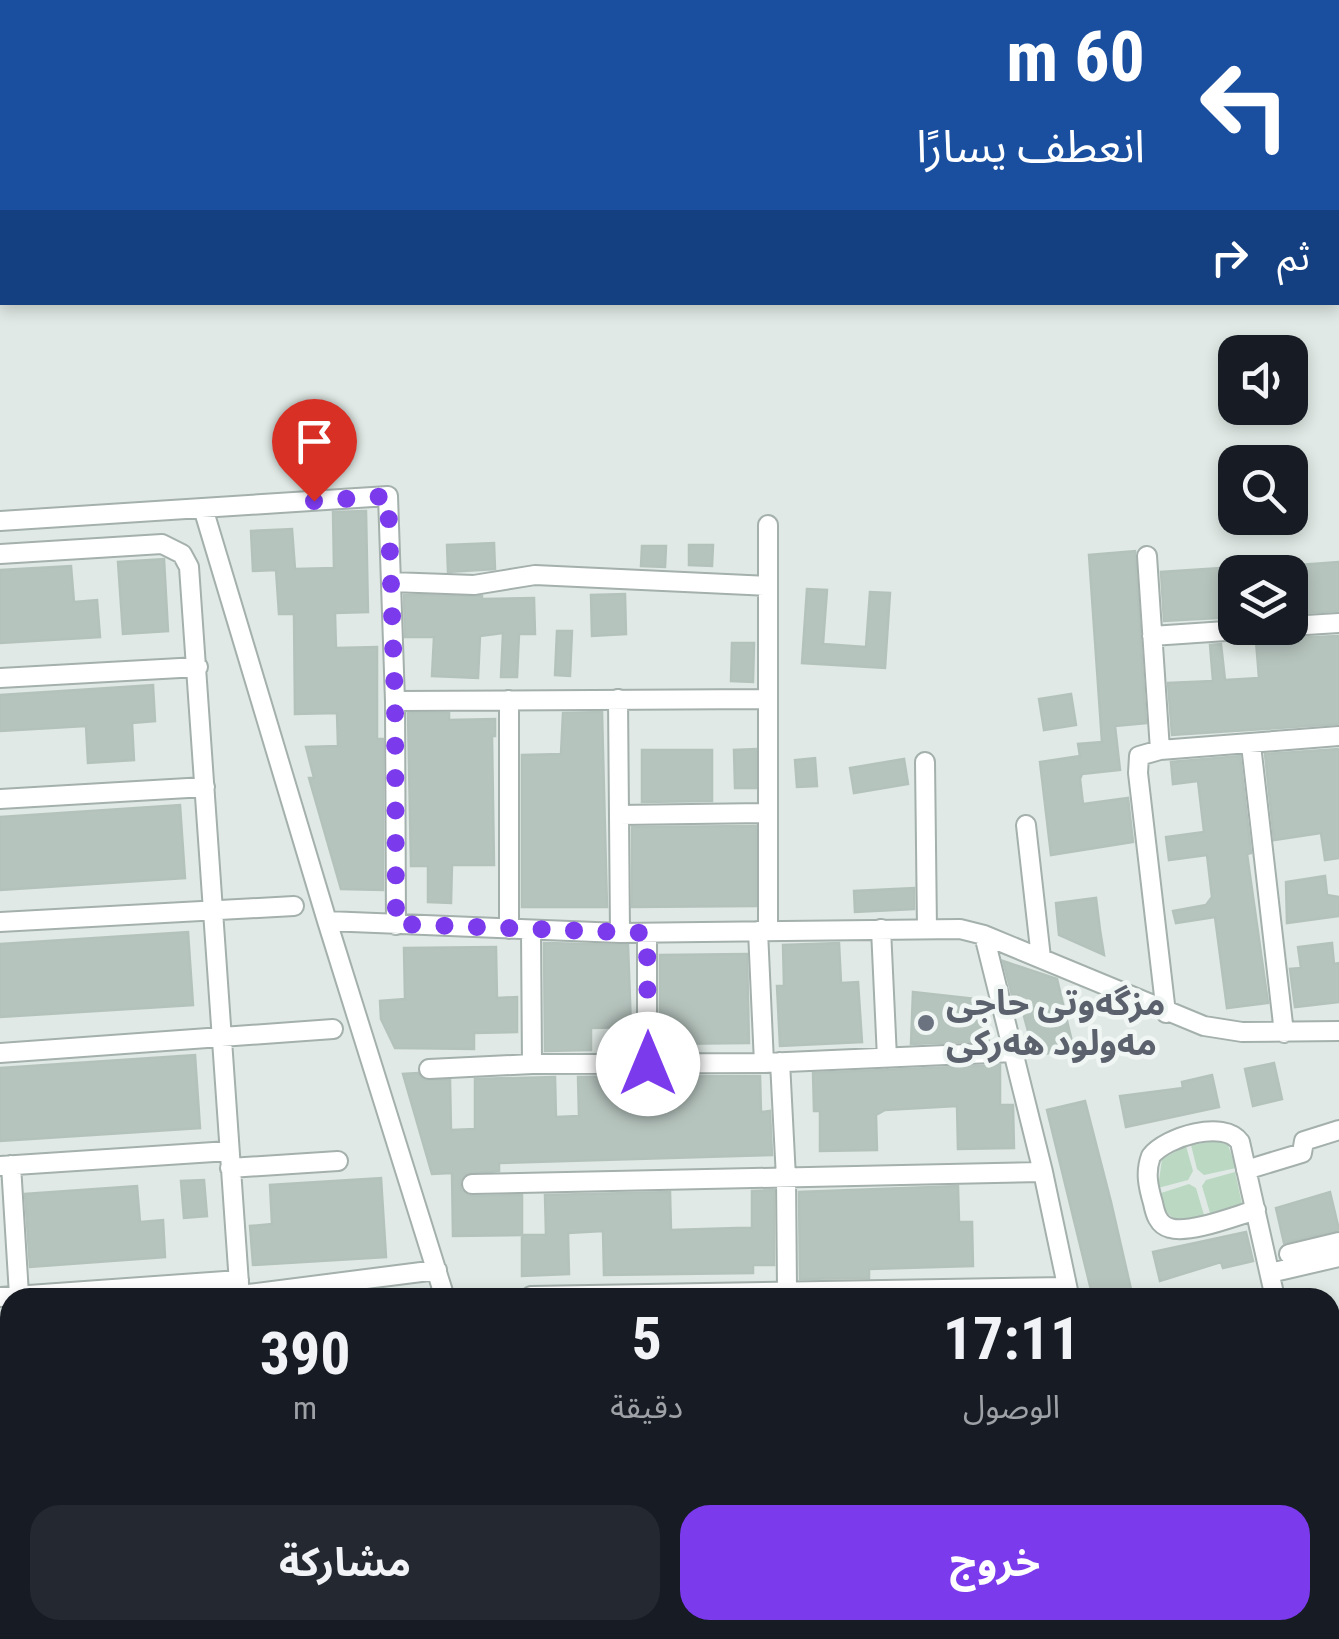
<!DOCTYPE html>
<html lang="ar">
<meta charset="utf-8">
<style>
:root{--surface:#171b24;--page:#242831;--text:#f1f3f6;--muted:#9ea1a6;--accent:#7c3aed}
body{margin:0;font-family:"Roboto Condensed","Noto Sans Arabic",sans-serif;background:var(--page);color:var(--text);direction:rtl;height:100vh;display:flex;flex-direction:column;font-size:38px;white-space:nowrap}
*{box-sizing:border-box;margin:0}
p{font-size:32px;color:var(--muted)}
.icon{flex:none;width:55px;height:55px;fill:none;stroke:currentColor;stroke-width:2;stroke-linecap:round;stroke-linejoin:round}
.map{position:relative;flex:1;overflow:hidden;direction:ltr}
.side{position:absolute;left:0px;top:1288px;width:1340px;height:352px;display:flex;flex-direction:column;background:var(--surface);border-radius:30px 30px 0 0;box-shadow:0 5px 15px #0003;direction:rtl}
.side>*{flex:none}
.banner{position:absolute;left:0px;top:0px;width:1340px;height:305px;box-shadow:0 5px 15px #0003;direction:rtl;background:#1a4fa0;color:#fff;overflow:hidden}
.buttons{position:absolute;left:1218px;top:335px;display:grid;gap:20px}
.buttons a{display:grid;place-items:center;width:90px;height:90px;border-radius:20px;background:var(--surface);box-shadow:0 5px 15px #0003;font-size:50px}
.pin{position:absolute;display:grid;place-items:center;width:85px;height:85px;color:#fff;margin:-102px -42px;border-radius:50% 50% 50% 0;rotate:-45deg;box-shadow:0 0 10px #0007}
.pin .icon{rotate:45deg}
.me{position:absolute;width:110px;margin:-55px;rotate:0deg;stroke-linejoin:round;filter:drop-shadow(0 0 8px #0008)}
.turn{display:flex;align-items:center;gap:35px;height:210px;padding:0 30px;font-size:45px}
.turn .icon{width:130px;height:130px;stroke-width:2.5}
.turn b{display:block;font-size:70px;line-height:85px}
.then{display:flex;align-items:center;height:95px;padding:0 30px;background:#0003;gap:20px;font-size:38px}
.eta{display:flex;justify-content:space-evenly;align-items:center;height:170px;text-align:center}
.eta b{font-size:60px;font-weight:700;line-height:70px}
.cta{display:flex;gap:20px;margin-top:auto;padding:20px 30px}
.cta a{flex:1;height:115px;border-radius:30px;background:var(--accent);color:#fff;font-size:40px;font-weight:700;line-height:115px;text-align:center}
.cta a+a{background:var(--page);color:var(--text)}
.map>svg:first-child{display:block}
</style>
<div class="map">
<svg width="1339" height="1639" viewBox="0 0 1339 1639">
<rect width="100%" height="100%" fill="#e0e9e5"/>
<path fill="#bbd8c3" d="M1217,1141L1228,1145L1236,1168L1204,1175L1197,1169L1191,1145Z
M1186,1146L1193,1171L1188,1180L1158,1188L1162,1159Z
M1235,1172L1242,1204L1210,1213L1202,1186L1206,1180Z
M1189,1184L1196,1188L1204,1215C1177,1224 1167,1221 1158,1194Z"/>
<path fill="#b6c4be" stroke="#b4c2bc" stroke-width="2.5" d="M366,511L368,612L335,613L336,648L377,647V739H383V890L341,889L309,778H314L306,747L338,746L337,713L295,714L294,614H279L276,570L253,571L251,531L292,529L295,569L334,568L333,512Z
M494,543L495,569L448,572L447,545Z
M689,545H713L712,566L689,565Z
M642,546H666L665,567L641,566Z
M1135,551L1146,723L1115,726L1120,770L1082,774L1080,779L1083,804L1128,798L1133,842L1051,855L1040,762L1080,756L1078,744L1102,742L1089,555Z
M164,559L168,631L123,634L118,562Z
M1339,562V611L1302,613L1299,565Z
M71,566L74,602L97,600L100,637L0,643V570Z
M1235,567V617L1164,621L1161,572Z
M807,589L827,590L823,644L866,647L870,592L890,593L885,668L802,663Z
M625,594L626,634L592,636L591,595Z
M404,595L482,596V599L534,598L535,634H519L517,677H501L503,633L480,636L478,678L432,676L434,637H405Z
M557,631H572L570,676L555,675Z
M1280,635L1291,638L1339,636V724L1172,735L1168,683L1213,681L1210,645L1221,644L1225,680L1259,678L1256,641L1272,640Z
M732,643H754L753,682L731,681Z
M153,685L155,721L132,723L134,760L88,763L86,726L0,731V695Z
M1071,694L1076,725L1044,730L1039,699Z
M602,712L607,907H522V755L561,754L563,713Z
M408,713H449V720L495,719V736H492L494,865H452L451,903L428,902V866H411Z
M756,749V788H735L734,750Z
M1339,749V858L1325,860L1321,833L1274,840L1265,754Z
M642,750H712V801L642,802Z
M1240,756L1251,853L1247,854L1268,1003L1227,1008L1215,917L1176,923L1173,911L1206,905L1212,897L1207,855L1169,860L1166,837L1204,832L1198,781L1173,784L1171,762Z
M815,758L817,786L797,787L795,760Z
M904,759L908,784L854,793L850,768Z
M180,805L185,878L0,890V817Z
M756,826V906L632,907V827Z
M1325,876L1327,895L1339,897V916L1287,923L1286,882Z
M914,888V909L855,912L854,891Z
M1096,898L1100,930L1104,955L1059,935L1056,903Z
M188,932L193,1005L0,1017V944Z
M544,943L628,945L631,1027L591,1028V1050L545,1051Z
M839,943L841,983L858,982L862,1042L780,1046L777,986H784L783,945Z
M1332,943L1334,964L1339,963V1002L1295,1007L1290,969L1301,968L1298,947Z
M496,947L497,998L517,997V1032L474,1033V1049L395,1048L381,1019L380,1001L405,999L404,948Z
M747,954L749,1043L660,1044V955Z
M1003,961L1057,979L1073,1046L1035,1057L1018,994L1012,995Z
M913,992L984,1000L989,1041L911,1044Z
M195,1055L200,1128L0,1141V1068Z
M1274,1063L1282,1099L1253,1106L1245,1069Z
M1000,1065V1105H1013L1014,1148L958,1149L957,1106L885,1110L876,1115L877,1150L820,1151V1111H814L813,1073Z
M418,1073L424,1080H450L451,1130L475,1129V1079L555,1077L556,1117L579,1116L578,1077L760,1076L761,1112L770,1111L772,1155L499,1163V1171L465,1174L460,1183L461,1190L472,1196L522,1195V1235L453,1236L452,1173L432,1174L403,1074Z
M1212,1075L1219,1107L1126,1127L1120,1096L1183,1088L1182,1082Z
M1085,1101L1111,1202L1133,1298H1093L1047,1110Z
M381,1178L386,1257L253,1265L250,1226L272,1224L270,1185Z
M204,1180L207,1216L184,1218L181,1181Z
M137,1186L140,1222L163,1220L165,1257L30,1267L25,1194Z
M958,1186L959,1222H972L973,1266L869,1269V1278L800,1279L799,1192Z
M774,1190V1265H753V1273L604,1275L603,1231L568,1233L569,1274L522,1276V1235H546L545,1195L670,1192L671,1230L737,1228H752V1191Z
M1330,1192L1339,1230L1284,1243L1276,1208Z
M1246,1232L1253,1261L1223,1268L1221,1262L1160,1281L1153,1252Z"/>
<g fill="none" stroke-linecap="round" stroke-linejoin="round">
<defs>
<path id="minor" d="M203,508L327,921L445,1298
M0,521L388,496L395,701L396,925
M0,554L162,544L182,554L189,567L240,1298
M1147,556L1160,750
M391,582L474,585L535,575L767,586
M1290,626L1339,623
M1152,636L1270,628
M0,678L198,667
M618,699L620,933
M395,701L766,699
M1251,745L1284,1033
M925,762L927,929
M0,799L205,787
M619,815L767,813
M1026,825L1041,958
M327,921L620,933L960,929L984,935L1204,1026L1242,1032L1339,1031
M0,922L294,906
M509,929V700
M881,929L887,1058
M531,930L532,1064
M758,931L764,1063
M768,931V525
M647,933V1065
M984,935L1043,1172L1069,1295
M1166,1013L1138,773L1139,756L1160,750L1339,736
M0,1053L333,1029
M780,1062L786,1178L787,1289
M429,1069L532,1064L764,1063L1014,1052
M11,1165L19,1295
M0,1166L229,1151
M230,1168L338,1161
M1246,1170L1302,1153L1304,1141L1339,1130
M472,1184L1043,1172
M1256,1210C1235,1216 1190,1234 1170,1228C1158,1225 1155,1213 1153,1203C1148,1186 1145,1172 1151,1156C1166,1137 1224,1119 1240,1142L1275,1298
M1289,1254L1339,1242
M1270,1273L1339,1257
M240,1295L437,1270
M531,1296L1067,1287
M0,1297L239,1280
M0,1418L10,1417
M1330,1431H1339
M0,1474L10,1473
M1330,1517L1339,1516
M0,1552L10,1551
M93,1630L94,1639
M456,1630L457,1639
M692,1630L693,1639
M1055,1630L1056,1639"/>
<path id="tertiary" d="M1330,1464L1339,1463
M0,1506L10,1505"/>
</defs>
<use href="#minor" stroke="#a4b0ac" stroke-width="22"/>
<use href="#tertiary" stroke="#a4b0ac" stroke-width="25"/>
<use href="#minor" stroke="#fff" stroke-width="18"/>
<use href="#tertiary" stroke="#fff" stroke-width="20"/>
</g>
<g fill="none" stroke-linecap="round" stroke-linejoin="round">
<path stroke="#7c3aed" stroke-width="18" stroke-dasharray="0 32.4" d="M314,501L388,496L395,701L396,924L647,933L648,1064"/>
</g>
<circle fill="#6b7280" stroke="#f0f6f3" stroke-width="4" cx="926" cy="1023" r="10"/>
<g text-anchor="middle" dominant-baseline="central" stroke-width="9" stroke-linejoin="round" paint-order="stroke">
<g font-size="35" font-weight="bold" fill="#5b616d" stroke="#f0f6f3" text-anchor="start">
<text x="946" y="1003">مزگەوتی حاجی<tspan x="946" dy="40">مەولود هەرکی</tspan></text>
</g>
</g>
</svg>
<div class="buttons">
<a><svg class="icon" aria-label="sound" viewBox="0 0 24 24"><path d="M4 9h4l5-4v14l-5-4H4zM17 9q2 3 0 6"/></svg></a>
<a><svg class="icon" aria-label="search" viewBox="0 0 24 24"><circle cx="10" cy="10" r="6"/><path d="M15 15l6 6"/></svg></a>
<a><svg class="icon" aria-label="layers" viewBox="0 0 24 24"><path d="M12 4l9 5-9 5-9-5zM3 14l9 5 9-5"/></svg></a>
</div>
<div class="pin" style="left:314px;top:501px;background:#d93025"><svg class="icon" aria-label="arrive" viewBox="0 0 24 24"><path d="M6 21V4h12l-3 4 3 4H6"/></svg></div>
<svg class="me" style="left:648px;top:1064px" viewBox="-20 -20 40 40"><circle r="19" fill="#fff"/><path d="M0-13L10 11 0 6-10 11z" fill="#7c3aed"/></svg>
<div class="banner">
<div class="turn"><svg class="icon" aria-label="left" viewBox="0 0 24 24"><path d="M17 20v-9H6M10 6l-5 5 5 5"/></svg><div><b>60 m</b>انعطف يسارًا</div></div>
<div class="then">ثم<svg class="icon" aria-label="right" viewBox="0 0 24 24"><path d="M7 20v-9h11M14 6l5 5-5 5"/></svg></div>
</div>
<section class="side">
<div class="eta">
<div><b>17:11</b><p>الوصول</p></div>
<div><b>5</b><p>دقيقة</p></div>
<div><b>390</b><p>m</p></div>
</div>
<div class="cta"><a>خروج</a><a>مشاركة</a></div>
</section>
</div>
